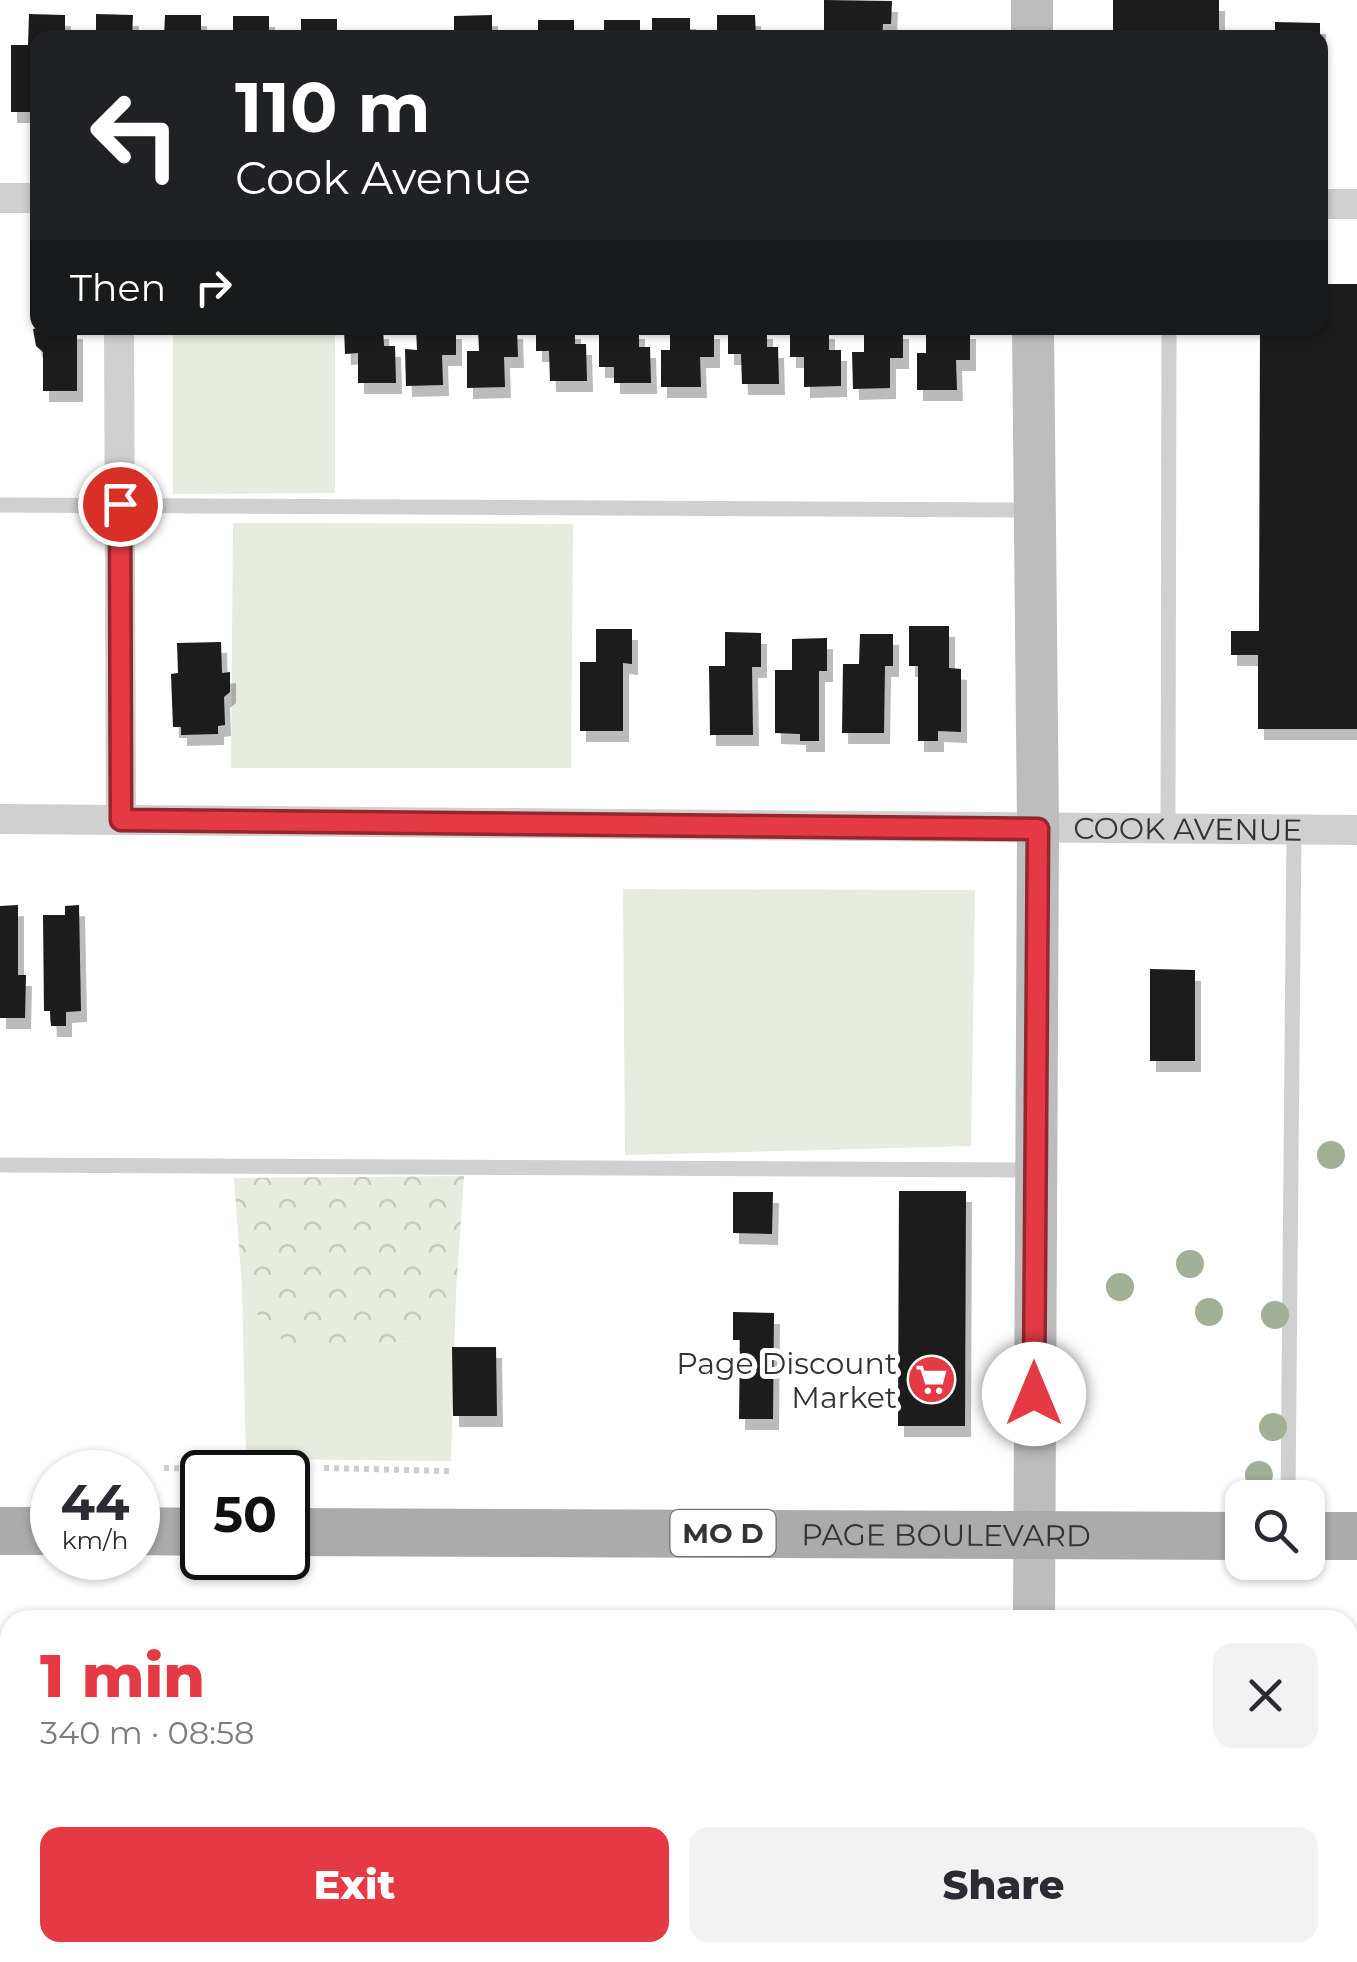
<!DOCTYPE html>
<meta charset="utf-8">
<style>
:root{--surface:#fff;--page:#f2f2f3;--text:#2b2b33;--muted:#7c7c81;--accent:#e63946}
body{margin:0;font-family:Montserrat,sans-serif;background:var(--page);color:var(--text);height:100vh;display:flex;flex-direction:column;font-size:38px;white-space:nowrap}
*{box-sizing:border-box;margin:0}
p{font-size:32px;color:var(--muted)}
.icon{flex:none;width:55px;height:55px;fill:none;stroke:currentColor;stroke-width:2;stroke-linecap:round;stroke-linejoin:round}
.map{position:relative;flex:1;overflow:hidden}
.sheet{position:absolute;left:0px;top:1610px;width:1358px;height:352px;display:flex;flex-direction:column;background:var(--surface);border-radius:30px 30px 0 0;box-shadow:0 2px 8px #0004}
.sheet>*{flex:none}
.guide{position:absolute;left:30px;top:30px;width:1298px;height:305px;border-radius:20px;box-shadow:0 2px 8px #0004;background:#202124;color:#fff;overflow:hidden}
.controls{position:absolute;left:1225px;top:1480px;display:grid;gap:20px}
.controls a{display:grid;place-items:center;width:100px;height:100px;border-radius:20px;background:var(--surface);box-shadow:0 2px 8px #0004;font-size:50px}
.speed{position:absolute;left:30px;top:1450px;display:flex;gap:20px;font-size:50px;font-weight:700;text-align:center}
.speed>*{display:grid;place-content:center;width:130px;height:130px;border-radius:50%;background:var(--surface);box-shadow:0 2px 8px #0004;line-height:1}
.speed small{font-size:25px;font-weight:400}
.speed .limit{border:5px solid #111;border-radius:15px;background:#fff;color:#111}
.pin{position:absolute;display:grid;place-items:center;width:85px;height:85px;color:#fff;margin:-42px;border:5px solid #fff;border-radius:50%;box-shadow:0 2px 10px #0007}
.me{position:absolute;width:110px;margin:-55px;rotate:0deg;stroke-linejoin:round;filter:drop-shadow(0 0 8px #0008)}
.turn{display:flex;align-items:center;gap:35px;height:210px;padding:0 40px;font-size:45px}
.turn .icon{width:130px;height:130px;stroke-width:2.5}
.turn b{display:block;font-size:70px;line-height:85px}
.then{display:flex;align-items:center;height:95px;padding:0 40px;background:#0003;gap:20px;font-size:38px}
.round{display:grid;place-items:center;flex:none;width:105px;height:105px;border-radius:20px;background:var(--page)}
.headline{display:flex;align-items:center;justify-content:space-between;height:170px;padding:0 40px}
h1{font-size:60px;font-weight:800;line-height:75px;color:var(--accent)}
.primary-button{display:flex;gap:20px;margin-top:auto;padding:20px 40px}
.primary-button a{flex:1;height:115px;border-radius:20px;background:var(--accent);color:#fff;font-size:40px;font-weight:800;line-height:115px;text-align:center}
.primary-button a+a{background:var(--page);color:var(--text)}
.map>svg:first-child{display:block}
</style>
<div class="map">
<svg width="1357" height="1962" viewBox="0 0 1357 1962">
<defs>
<pattern id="forest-crowns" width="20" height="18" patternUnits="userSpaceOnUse" patternTransform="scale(2.5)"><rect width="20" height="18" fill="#e6ecdf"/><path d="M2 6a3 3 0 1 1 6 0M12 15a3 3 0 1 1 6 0" fill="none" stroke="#c6cbc0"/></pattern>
<filter id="shadow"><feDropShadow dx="6" dy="11" stdDeviation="0" flood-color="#0004"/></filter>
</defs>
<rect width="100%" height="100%" fill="#fff"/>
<path fill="#e6ecdf" d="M173,328H335V493L173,494Z
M233,523L573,524L571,768H231Z
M623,889L975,890L971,1146L625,1155Z
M242,1288L264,1326L293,1347L340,1353L375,1343L417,1341L456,1293L451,1461L246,1459Z
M41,1953L587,1952V1962H41Z
M1091,1953L1241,1952V1962H1091Z"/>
<path fill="url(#forest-crowns)" d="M464,1176L456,1293L417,1341L375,1343L340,1353L293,1348L264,1326L242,1288L234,1178Z"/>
<path fill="#1a1a1a" filter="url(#shadow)" d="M824,0L892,1L891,24H883L882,38H824Z
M1113,0H1219V38H1113Z
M29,14L65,15V38H38V112H11V45H28Z
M96,14L133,15L132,38H96Z
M165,15H201V38H164Z
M492,15V38H454V16Z
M717,15H755L756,38H717Z
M233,16H269V38H233Z
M652,18H690V38H652Z
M301,19H337V38H301Z
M538,20H574V38H538Z
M604,20H640V38H604Z
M1275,22L1320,23V38H1275Z
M1320,284H1357V729H1258V655H1231V631H1259L1260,328H1320Z
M38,328H77V391H43V352L36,346L33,329Z
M344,328H383L384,346H395L396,383H358V353L345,354Z
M416,328H456V355H442L443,385L406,386L405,349L417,350Z
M478,328H517L518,357H504L505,387L467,388V351H479Z
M536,328H575V344H586L587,381H550L549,351H536Z
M599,328H639V347H650L651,383H614V367H599Z
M670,328H714V357H700L701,387H661V350H670Z
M728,328H767V347H778L779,384H742L741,354H728Z
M790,328H829V350H841V386L804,387V357H790Z
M864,328H903V358H890V388L853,389L852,352H864Z
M926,328H970V360H956L957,390H917V353H926Z
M909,626H949V668L961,669V732L938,731V741H918V666H909Z
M596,629H632V664L623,663V731H580V662H596Z
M725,632L761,633V667H752L753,735H710L709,666H725Z
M860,634H893V666H885L884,733H842L843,664H859Z
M827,638V671H819V741H800V734L775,733V670H792V639Z
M221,642L222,673L230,672V692L224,697L225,725L218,726V734L181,735V727H173L171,674L178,673L177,643Z
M18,905V975H26L25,1018H0V906Z
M79,905L81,1011L66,1012V1026H51L50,1011H44L43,915H65V906Z
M1150,969L1195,970V1061H1150Z
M899,1191H966L965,1426H898Z
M733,1192H773L772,1234L733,1233Z
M733,1312L774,1313L773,1419H739L740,1340H733Z
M452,1347H496L497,1416H453Z
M808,1952H845V1962H808Z
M930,1952H970V1962H929Z"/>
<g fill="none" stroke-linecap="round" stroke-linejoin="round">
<path stroke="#cdcdcd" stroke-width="6" stroke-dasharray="5 5" stroke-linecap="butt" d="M164,1468L241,1469
M324,1468L449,1471
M1086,1962V1952"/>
<path stroke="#d0d0d0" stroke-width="15" d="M0,505L1031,510
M1168,830L1169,328
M0,1165L1031,1170
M1288,1498L1294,830
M0,1873H10
M1348,1878H1357"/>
<g stroke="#d0d0d0" stroke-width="30">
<path d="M0,198H38"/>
<path d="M1320,204H1357"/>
<path d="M119,328L121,820"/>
<path id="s1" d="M0,819L1357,830"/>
</g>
<path stroke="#bdbdbd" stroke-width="42" d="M1032,38V0
M1033,328L1038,829L1034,1620
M1032,1962V1952"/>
<g stroke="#ababab" stroke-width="48">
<path d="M0,1531H52"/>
<path d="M138,1531L202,1532"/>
<path id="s2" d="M288,1532L1242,1536"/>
<path d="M1308,1536H1357"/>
</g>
</g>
<g fill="#a2b095">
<circle cx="1331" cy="1155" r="14"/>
<circle cx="1190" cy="1264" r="14"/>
<circle cx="1120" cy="1287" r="14"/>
<circle cx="1209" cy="1312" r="14"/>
<circle cx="1275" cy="1315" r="14"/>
<circle cx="1273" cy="1427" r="14"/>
<circle cx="1259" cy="1475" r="14"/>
</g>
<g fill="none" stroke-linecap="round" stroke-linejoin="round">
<defs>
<path id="route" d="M120,504L121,820L1038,829L1034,1394"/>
</defs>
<use href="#route" stroke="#96252e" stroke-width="25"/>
<use href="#route" stroke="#e63946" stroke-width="18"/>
</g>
<defs>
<symbol id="supermarket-disc" viewBox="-11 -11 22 22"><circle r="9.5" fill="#e63946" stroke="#fff"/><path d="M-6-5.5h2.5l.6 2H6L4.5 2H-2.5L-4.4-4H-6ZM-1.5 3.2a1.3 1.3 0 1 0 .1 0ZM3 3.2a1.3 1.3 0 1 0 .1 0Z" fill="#fff"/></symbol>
</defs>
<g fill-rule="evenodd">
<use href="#supermarket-disc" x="904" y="1352" width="55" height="55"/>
</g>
<g text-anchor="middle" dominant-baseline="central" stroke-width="10" stroke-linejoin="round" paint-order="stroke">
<rect fill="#fff" stroke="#707070" stroke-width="2.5" x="670.5" y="1510" width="105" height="46" rx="8"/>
<g font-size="28" font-weight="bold" fill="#333">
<text x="723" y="1533">MO D</text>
</g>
<g font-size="30" fill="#333" stroke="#fff">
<text stroke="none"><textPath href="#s1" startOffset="1188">COOK AVENUE</textPath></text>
<text stroke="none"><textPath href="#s2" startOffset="658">PAGE BOULEVARD</textPath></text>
</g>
<g font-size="30" fill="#333" stroke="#fff" text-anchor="end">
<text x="897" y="1363">Page Discount<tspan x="897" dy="34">Market</tspan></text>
</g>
</g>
</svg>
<div class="controls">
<a><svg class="icon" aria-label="search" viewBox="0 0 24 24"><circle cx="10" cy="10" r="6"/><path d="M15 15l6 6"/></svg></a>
</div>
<div class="speed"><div>44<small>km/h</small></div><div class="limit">50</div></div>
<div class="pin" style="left:120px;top:504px;background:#d93025"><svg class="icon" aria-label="arrive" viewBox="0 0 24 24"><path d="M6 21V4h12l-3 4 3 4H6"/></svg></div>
<svg class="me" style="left:1034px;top:1394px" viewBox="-20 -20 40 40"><circle r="19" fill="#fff"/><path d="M0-13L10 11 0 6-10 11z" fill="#e63946"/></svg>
<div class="guide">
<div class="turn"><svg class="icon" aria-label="left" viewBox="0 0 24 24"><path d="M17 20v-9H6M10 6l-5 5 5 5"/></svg><div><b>110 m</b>Cook Avenue</div></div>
<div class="then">Then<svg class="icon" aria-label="right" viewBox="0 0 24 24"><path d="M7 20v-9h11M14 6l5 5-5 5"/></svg></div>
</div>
<section class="sheet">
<div class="headline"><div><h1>1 min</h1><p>340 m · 08:58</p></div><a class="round"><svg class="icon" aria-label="close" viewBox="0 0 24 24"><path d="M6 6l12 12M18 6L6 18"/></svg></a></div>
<div class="primary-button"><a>Exit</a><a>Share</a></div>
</section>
</div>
